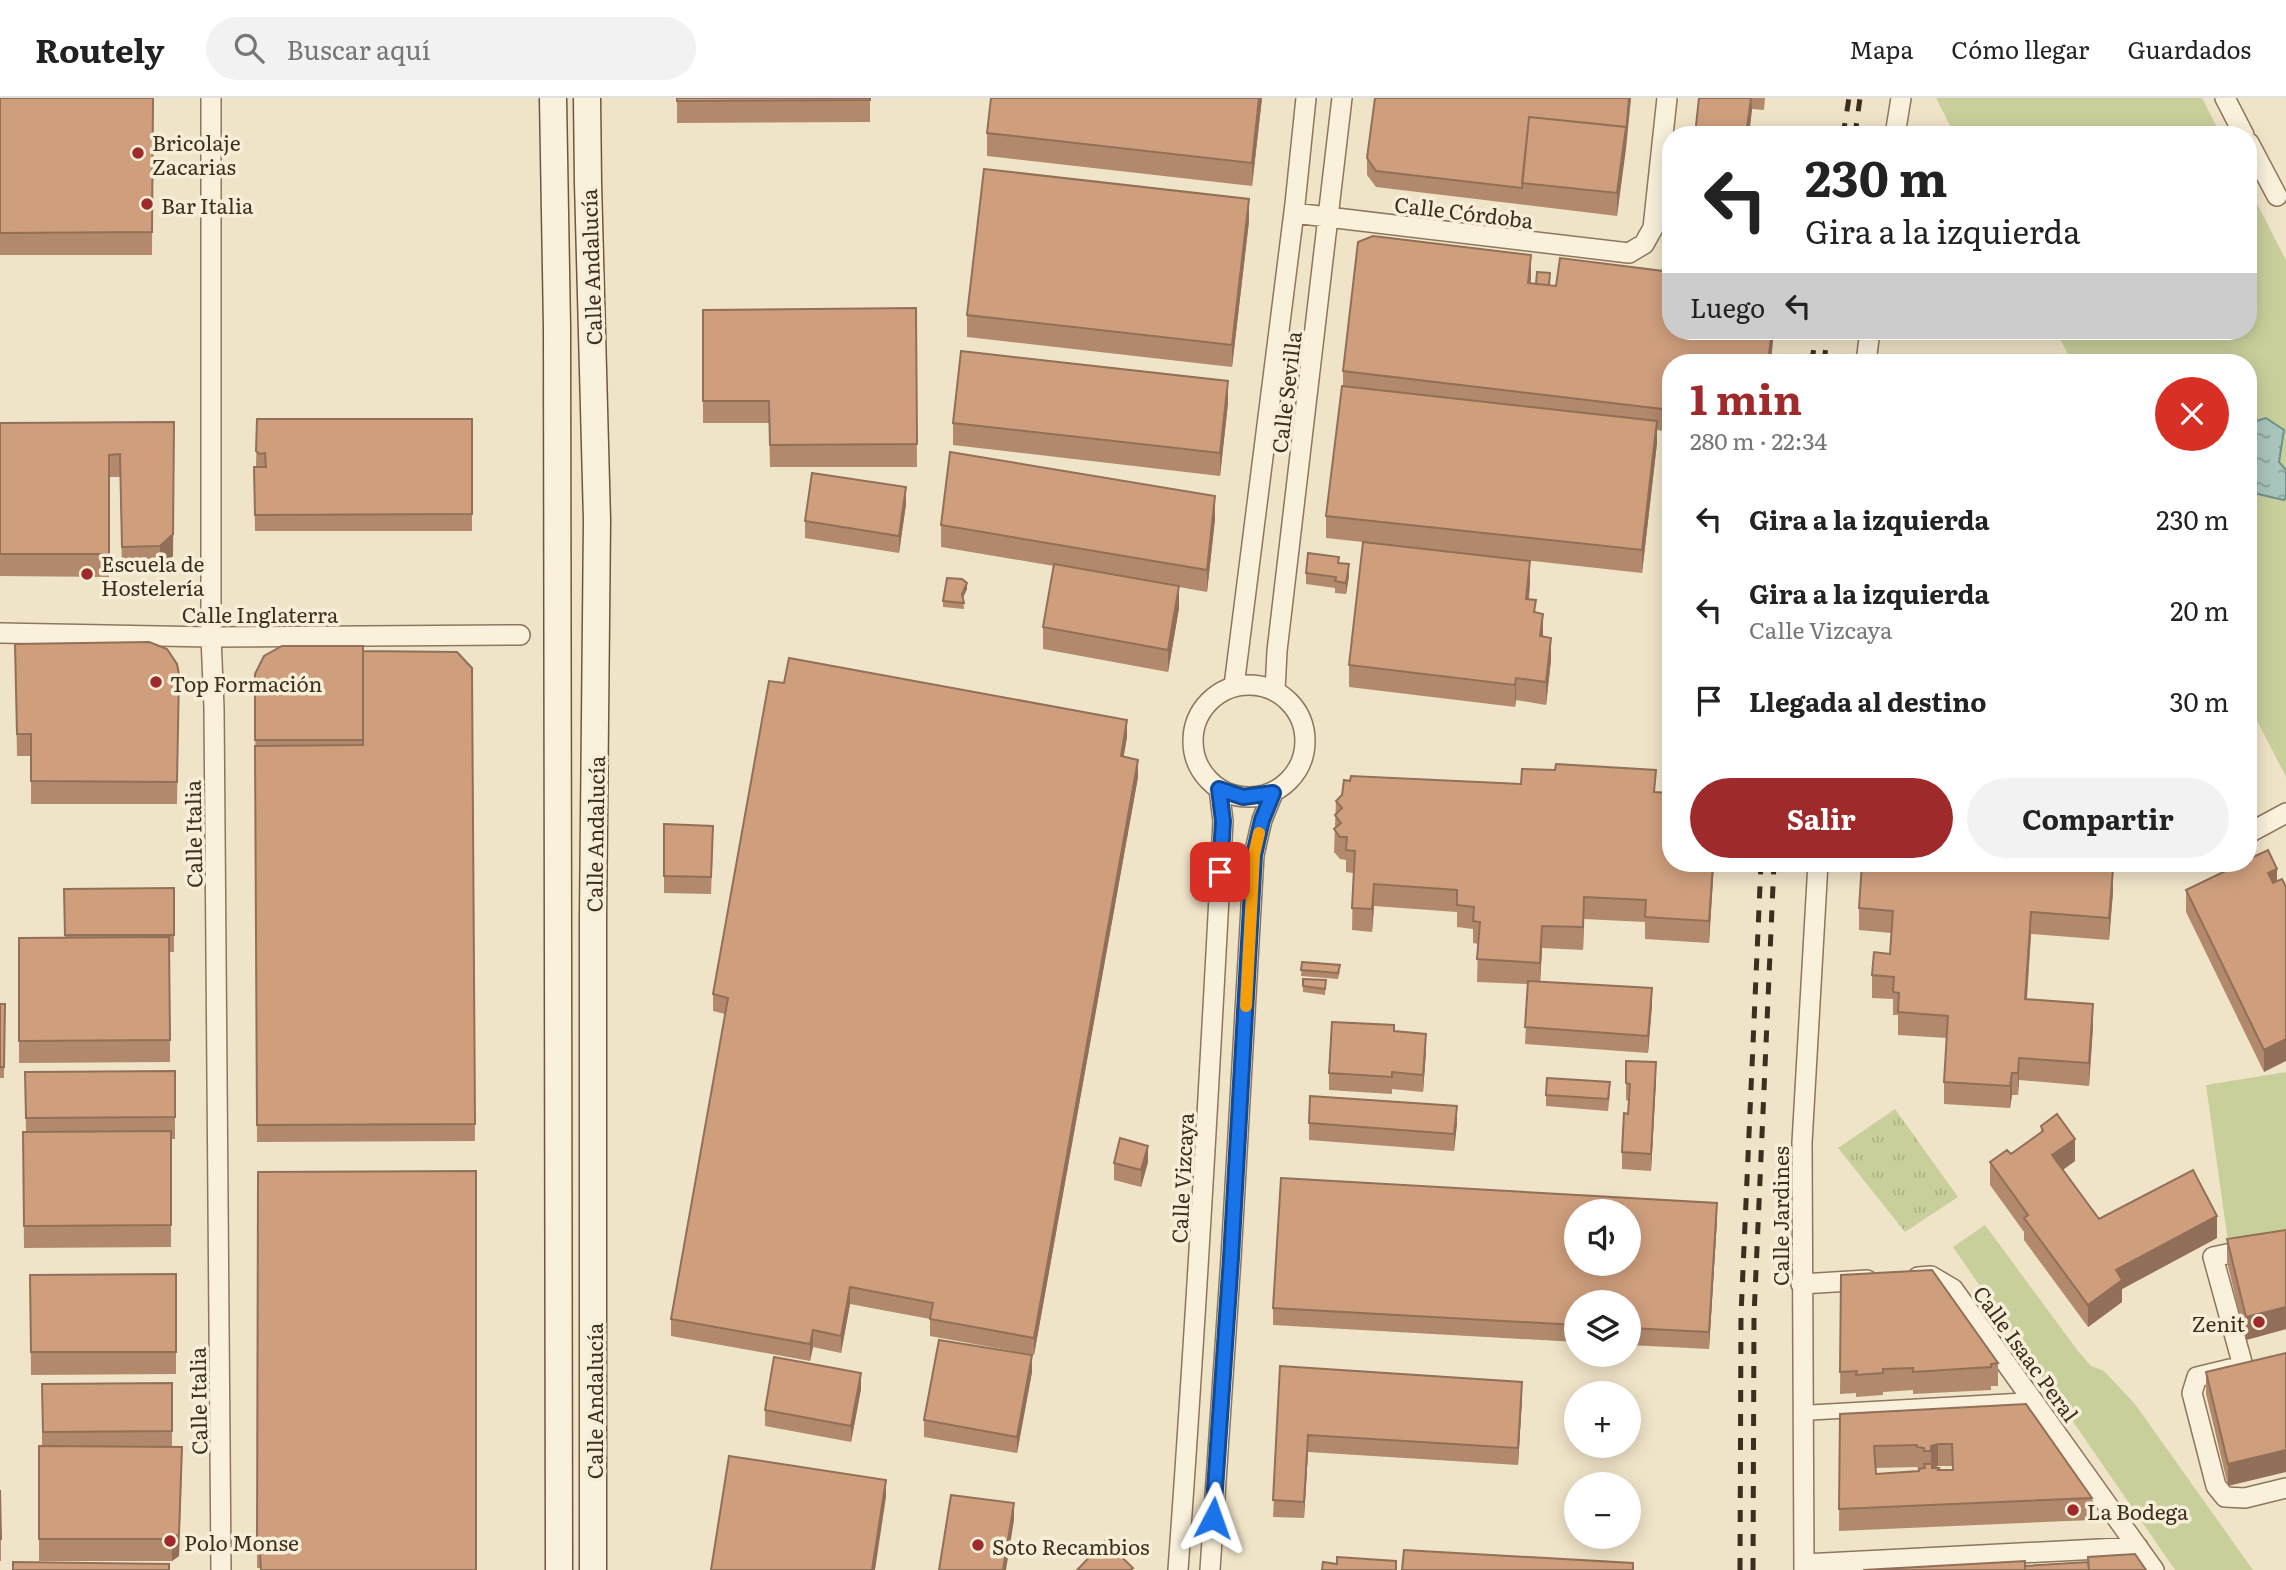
<!DOCTYPE html>
<html lang="es">
<meta charset="utf-8">
<style>
:root{--surface:#fff;--page:#f2f2f2;--text:#222;--muted:#767676;--line:#e0e0e0;--accent:#9e2a2b}
body{margin:0;font-family:Literata,serif;background:var(--page);color:var(--text);height:100vh;display:flex;flex-direction:column;font-size:26px;white-space:nowrap}
*{box-sizing:border-box;margin:0}
p{font-size:23px;color:var(--muted)}
.icon{flex:none;width:38px;height:38px;fill:none;stroke:currentColor;stroke-width:2;stroke-linecap:round;stroke-linejoin:round}
.map{position:relative;flex:1;overflow:hidden}
.panel{position:absolute;left:1662px;top:256px;width:595px;height:518px;display:flex;flex-direction:column;background:var(--surface);border-radius:28px;box-shadow:0 4px 18px #0003}
.panel>*{flex:none}
.top-card{position:absolute;left:1662px;top:28px;width:595px;height:214px;border-radius:28px;box-shadow:0 4px 18px #0003;background:#fff;color:var(--text);overflow:hidden}
.tools{position:absolute;left:1564px;top:1101px;display:grid;gap:14px}
.tools a{display:grid;place-items:center;width:77px;height:77px;border-radius:50%;background:var(--surface);box-shadow:0 4px 18px #0003;font-size:35px}
.pin{position:absolute;display:grid;place-items:center;width:60px;height:60px;color:#fff;margin:-30px;border-radius:14px;box-shadow:0 4px 10px #0006}
.me{position:absolute;width:77px;margin:-38px;rotate:4deg;stroke-linejoin:round;filter:drop-shadow(0 0 5px #0008)}
.turn{display:flex;align-items:center;gap:24px;height:147px;padding:0 28px;font-size:32px}
.turn .icon{width:91px;height:91px;stroke-width:2.5}
.turn b{display:block;font-size:49px;line-height:60px}
.then{display:flex;align-items:center;height:66px;padding:0 28px;background:#0003;gap:14px;font-size:26px}
.round{display:grid;place-items:center;flex:none;width:74px;height:74px;border-radius:37px;background:var(--page)}
.summary{display:flex;align-items:center;justify-content:space-between;height:119px;padding:0 28px}
h1{font-size:42px;font-weight:700;line-height:52px;color:var(--accent)}
.button{display:flex;gap:14px;margin-top:auto;padding:14px 28px}
.button a{flex:1;height:80px;border-radius:42px;background:var(--accent);color:#fff;font-size:28px;font-weight:700;line-height:80px;text-align:center}
.button a+a{background:var(--page);color:var(--text)}
ul{padding:0;list-style:none}
li{display:flex;align-items:center;gap:21px;height:91px;padding:0 28px}
li div{flex:1}
li b{display:block;font-size:26px}
li em{font-style:normal}
header{display:flex;align-items:center;gap:42px;box-sizing:border-box;height:98px;padding:0 35px;background:var(--surface);border-bottom:2px solid var(--line)}
header strong{font-size:33px}
nav{display:flex;gap:38px;margin-inline-start:auto;font-size:24px}
.search{width:490px;height:63px;background:var(--page);display:flex;align-items:center;gap:18px;box-sizing:border-box;padding:0 24px;border-radius:38px;color:var(--muted);font-size:26px}
.map>svg:first-child{display:block}
</style>
<header>
<strong>Routely</strong>
<div class="search"><svg class="icon" aria-label="search" viewBox="0 0 24 24"><circle cx="10" cy="10" r="6"/><path d="M15 15l6 6"/></svg>Buscar aquí</div>
<nav><a>Mapa</a><a>Cómo llegar</a><a>Guardados</a></nav>
</header>
<div class="map">
<svg width="2286" height="1472" viewBox="0 0 2286 1472">
<defs>
<pattern id="grass-tufts" width="24" height="20" patternUnits="userSpaceOnUse" patternTransform="scale(1.75)"><rect width="24" height="20" fill="#c9cf9b"/><path d="M3 7l-1-3M5 7V3M7 7l1-3M15 17l-1-3M17 17v-4M19 17l1-3" fill="none" stroke="#aeb285"/></pattern>
<pattern id="water-ripples" width="26" height="14" patternUnits="userSpaceOnUse" patternTransform="scale(1.75)"><rect width="26" height="14" fill="#a9c4bc"/><path d="M2 4q2-2 4 0t4 0M15 11q2-2 4 0t4 0" fill="none" stroke="#8ba098"/></pattern>
</defs>
<rect width="100%" height="100%" fill="#f0e4c8"/>
<path fill="url(#grass-tufts)" d="M1895,1011L1958,1099L1905,1134L1838,1050Z"/>
<path fill="#c9cf9b" d="M1936,0H2202L2221,37H1955Z
M2249,90L2286,162V679L2249,607V264H2072L2056,233H2249Z
M2286,974V1133L2228,1144L2206,987Z
M1985,1127L2078,1253L2091,1268L2104,1273L2135,1306L2253,1472H2175L1953,1149Z"/>
<path fill="url(#water-ripples)" stroke="#6f938a" stroke-width="2" d="M2266,320L2284,332L2279,364L2286,372V399L2284,402L2258,396L2249,387V325Z"/>
<g fill="none" stroke-linecap="round" stroke-linejoin="round">
<defs>
<path id="pedestrian" d="M1802,1315L2033,1302"/>
<path id="minor" d="M211,0V539L214,610L221,1472
M2225,0L2244,37
M1895,37L1901,0
M2249,45L2277,98
M1294,115L1629,155L1644,146L1653,130L1667,0
M1866,264L1870,233
M0,535L211,539L520,537
M1193 643a56 56 0 1 1 112 0a56 56 0 1 1-112 0Z
M1234,588L1295,106L1306,0
M1275,593L1277,553L1342,0
M2249,735L2286,715
M1918,1179L1931,1178L1953,1191L2154,1472
M1801,1186L1867,1182
M2243,1268L2213,1159L2286,1143
M2230,1271L2197,1279L2192,1295L2216,1388L2225,1399L2245,1400L2286,1390
M1804,1466L2138,1449
M1178,1472C1196,1223 1210,973 1223,723L1219,691
M1210,1472L1231,1160L1254,757L1262,722L1273,695
M1804,1472L1802,1045L1818,765"/>
<path id="secondary" d="M553,0L557,229L559,1472
M587,0L588,85L597,422L593,820V1472"/>
</defs>
<use href="#pedestrian" stroke="#8d765c" stroke-width="17"/>
<use href="#minor" stroke="#8d765c" stroke-width="22"/>
<use href="#secondary" stroke="#6f573f" stroke-width="29"/>
<use href="#pedestrian" stroke="#faf1dc" stroke-width="14"/>
<use href="#minor" stroke="#faf1dc" stroke-width="19"/>
<use href="#secondary" stroke="#faf1dc" stroke-width="26"/>
<path stroke="#3d2e20" stroke-width="5" stroke-dasharray="12 12" stroke-linecap="butt" d="M1843,37L1849,0
M1855,37L1860,0
M1812,264L1816,233
M1824,264L1828,233
M1740,1472L1741,1217L1761,765
M1753,1472L1754,1218L1774,765"/>
</g>
<path fill="#b2896c" fill-rule="evenodd" d="M0,0H153L152,157H0Z
M677,0H870V24L677,25Z
M1262,0L1252,88L987,58V35Z
M1631,0L1617,118L1376,89L1367,77V60Z
M1699,0H1765L1764,12L1752,11L1749,37H1695Z
M1249,123L1232,269L967,239V217Z
M1531,180L1530,185L1536,186L1550,181V187L1671,264V334L1657,332V345L1642,475L1471,456L1530,485L1529,502L1536,514L1551,562L1546,607L1516,602L1515,609L1349,589V567L1363,444L1326,440V418L1343,288V273Z
M916,210L917,369H770L769,325H703V212Z
M1228,305L1220,378L953,347V325Z
M257,321H472V433H255L254,369H256Z
M174,324L173,458L160,470L122,471L120,379H109V479L0,478V325Z
M906,406L899,455L805,440V423Z
M1215,421L1207,494L1179,489V510L1168,574L1043,551V529L1054,468L941,449V427Z
M1339,465L1349,478L1346,496L1335,495V490L1306,486V475Z
M967,491L963,500L964,511L943,509V503Z
M15,546L179,576L177,706H31V658H17Z
M363,553L472,570L475,1043L257,1044L255,576Z
M784,585L1127,639L1123,659L1138,679L1034,1257L930,1238V1221L850,1206L841,1255L813,1249L810,1263L671,1238V1221L725,916L713,913V896Z
M1656,694L1714,765L1709,845L1645,841V824L1584,821L1583,852L1542,850L1540,883L1652,907L1648,955L1525,946L1528,886L1477,884L1478,846L1473,845V831L1457,829V814L1374,808L1372,834L1352,832L1353,775L1346,774V762L1340,761L1334,754L1336,703Z
M664,726L713,745L711,796L664,795Z
M2037,765V766L2113,794L2109,842L2031,836L2027,901L2093,928L2089,988L2019,982L2018,997H2012L2010,1010L1944,1006V984L1947,940L1898,937V917H1893V901L1872,900V877L1890,856L1891,835L1859,832V810Z
M2277,784L2264,974L2186,814V792Z
M174,790V854H170V964L19,965V840H65L64,791Z
M1302,864L1340,873L1338,881L1301,878Z
M1303,881L1326,882L1325,897L1303,894Z
M0,906H5L4,980H0Z
M1426,953L1423,994L1392,991V996L1329,992V975Z
M1626,963L1656,981L1651,1073L1622,1071V1054L1628,1016L1629,1003L1626,1002Z
M175,973V1041H171V1149L24,1150L23,1034H26L25,974Z
M1610,995L1608,1013L1546,1008V997Z
M1309,1025H1457L1454,1053L1309,1042Z
M2041,1028L2075,1063L2063,1072L2099,1121L2217,1140L2122,1191V1204L2088,1229L2024,1142V1134L1990,1087V1064L2011,1056L2041,1035Z
M1148,1064L1141,1089L1114,1082V1065Z
M258,1074L260,1470H257Z
M1717,1122L1709,1251L1629,1247V1204H1577V1244L1273,1227V1210Z
M2286,1132V1231L2246,1242L2227,1164V1141Z
M176,1176V1276L31,1277L30,1177Z
M1841,1177L1998,1265V1288H1991V1292L1913,1296V1292L1883,1294V1297L1856,1299V1295L1840,1296Z
M2286,1255L2228,1388L2206,1296V1274Z
M1280,1268L1522,1301L1518,1367L1308,1354L1304,1420L1273,1419Z
M1032,1274L1017,1355L924,1339V1322Z
M172,1285V1349L182,1371L179,1458L172,1463H39V1348H42V1286Z
M861,1291L851,1344L765,1328V1312Z
M2026,1306L2092,1400V1422L1839,1433L1840,1316ZM1938,1368H1952V1372H1939L1933,1370ZM1917,1369L1919,1373L1876,1376L1875,1370Z
M0,1392L1,1441V1463H0Z"/>
<path fill="#916f58" d="M1259,0H1262L1252,88V65Z
M1629,0H1631L1626,51L1617,118V95Z
M1751,0L1752,11L1749,37H1746Z
M1249,101V123L1232,269V247Z
M1531,157V180L1528,207V185Z
M1772,233H1774L1771,264H1768Z
M1228,283V305L1220,378V355Z
M1657,323V345L1642,475V452Z
M174,324L173,458L160,470V448Z
M906,389V406L899,455V438Z
M1215,398V421L1207,494V472Z
M1530,463V485L1526,523V501Z
M1349,466V478L1346,496V485Z
M967,485V491L962,501V496Z
M1179,488V510L1168,574V552Z
M1543,516V538L1540,560V538Z
M1551,540V562L1546,607V584Z
M1516,580V602L1515,609V587Z
M1127,622V639L1121,675V658Z
M1138,662V679L1034,1257V1240Z
M1713,765H1714L1709,845V823Z
M2113,771V794L2109,842V820Z
M2277,771V793L2268,775Z
M1374,786V808L1372,834V811Z
M1584,799V821L1583,852V829Z
M2031,814V836L2025,923V901Z
M1542,828V850L1540,887V865Z
M1652,890V907L1648,955V938Z
M2093,906V928L2089,988V965Z
M1426,936V953L1423,994V977Z
M2286,941V963L2264,974V952Z
M2019,960V982L2018,997V975Z
M1656,964V981L1651,1073V1056Z
M2012,975V997L2010,1010V988Z
M1457,1008V1025L1454,1053V1036Z
M2075,1041V1063L2052,1079V1057Z
M1148,1048V1064L1141,1089V1072Z
M1717,1105V1122L1709,1251V1234Z
M2217,1118V1140L2122,1191V1204L2088,1229V1207L2116,1172Z
M850,1189V1206L841,1255V1238Z
M2286,1209V1231L2246,1242V1219Z
M813,1232V1249L810,1263V1246Z
M1032,1257V1274L1017,1355V1339Z
M861,1275V1291L851,1344V1328Z
M1522,1284V1301L1518,1367V1350Z
M1308,1337V1354L1304,1420V1404Z
M1938,1346V1368L1931,1370V1376V1348Z
M182,1349L179,1458L172,1463V1441Z
M2286,1352V1374L2228,1388V1366Z
M886,1382V1399L875,1472H872Z
M1014,1405V1422L1006,1472H1003Z"/>
<path fill="#cf9f7d" stroke="#916f58" stroke-width="2" fill-rule="evenodd" d="M0,0H153L152,134L0,135Z
M677,0H870V2L677,3Z
M991,0H1259L1252,65L987,35Z
M1375,0H1629L1626,35V29L1529,19L1522,90L1376,73L1367,60Z
M1699,0H1751L1746,37H1695Z
M1529,19L1626,29L1617,95L1522,85Z
M984,71L1249,101L1232,247L967,217Z
M1373,138L1531,157L1528,185L1556,188L1560,160L1671,174V233H1772L1768,264H1671V312L1343,273L1358,144Z
M1537,174L1550,175L1549,187L1536,186Z
M916,210L917,346L770,347L769,303H703V212Z
M961,253L1228,283L1220,355L953,325Z
M1342,288L1657,323L1642,452L1326,418Z
M257,321H472V416L255,417L254,369H266L265,355L260,356L256,353Z
M174,324L173,436L160,448L122,449L120,356L109,357V456H0V325Z
M950,354L1215,398L1207,472L941,427Z
M812,375L906,389L899,438L805,423Z
M1363,444L1530,463L1526,501L1536,502L1534,514L1543,516L1540,538L1551,540L1546,584L1516,580L1515,587L1349,567Z
M1308,455L1339,459L1338,465L1349,466L1346,485L1335,483L1336,479L1306,475Z
M1054,466L1179,488L1168,552L1043,529Z
M947,480L962,481L967,485L962,496L964,505L943,503Z
M149,544L167,551L177,566L179,576L177,684L31,683V636H17L15,546Z
M282,548H363V642H255V576L264,558Z
M363,553L457,554L472,570L475,1026L257,1027L255,648L363,647Z
M789,560L1127,622L1121,658L1138,662L1034,1240L930,1221L933,1205L850,1189L841,1238L813,1232L810,1246L671,1221L728,900L713,896L769,583L784,585Z
M1556,666L1656,672L1654,694L1671,695V765H1713L1709,823L1645,819L1646,802L1584,799L1583,829L1542,828L1540,865L1477,861L1480,824L1473,823L1474,809L1457,807V792L1374,786L1372,811L1352,810L1355,753L1346,752L1347,739H1340L1334,731L1341,725L1335,717L1342,710L1336,703L1342,697L1344,682L1350,683L1351,678L1521,686L1522,671L1555,672Z
M664,726L713,728L711,779L664,778Z
M2268,752L2277,771L2268,775L2273,785L2282,781L2286,789V941L2264,952L2186,792L2242,765H2249V761Z
M1862,765H2035V766L2113,771L2109,820L2031,814L2025,901L2093,906L2089,965L2019,960L2018,975H2012L2010,988L1944,984L1948,918L1898,914L1899,895L1893,894L1894,879L1872,877L1874,854L1890,856L1893,813L1859,810Z
M174,790V837H65L64,791Z
M169,839L170,942L19,943V840Z
M1302,864L1340,867L1338,875L1301,872Z
M1303,881L1326,882L1325,891L1303,888Z
M1528,883L1652,890L1648,938L1525,929Z
M0,906H5L4,969H0Z
M1332,924L1394,927V933L1426,936L1423,977L1392,974V979L1329,975Z
M1626,963L1656,964L1651,1056L1622,1054L1624,1015L1628,1016L1630,986L1626,985Z
M175,973V1019L26,1020L25,974Z
M1547,980L1610,984L1608,1001L1546,997Z
M1310,998L1457,1008L1454,1036L1309,1025Z
M2057,1016L2075,1041L2052,1057L2099,1121L2193,1072L2217,1118L2116,1172L2122,1182L2088,1207L2024,1120L2028,1117L1990,1064L2007,1052L2011,1056L2043,1033L2041,1028Z
M171,1033V1127L24,1128L23,1034Z
M1120,1040L1148,1048L1141,1072L1114,1065Z
M476,1073V1472H261L260,1454H257L258,1074Z
M1281,1080L1717,1105L1709,1234L1629,1230V1204H1577V1227L1273,1210ZM1577,1113H1629V1166H1577Z
M2286,1132V1209L2246,1219L2227,1141Z
M1932,1172L1998,1265L1991,1266V1269L1913,1274V1270L1883,1271V1275L1856,1277L1857,1273L1840,1274L1841,1177Z
M176,1176V1254H31L30,1177Z
M939,1242L1032,1257L1017,1339L924,1322Z
M2286,1255V1352L2228,1366L2206,1274Z
M774,1259L861,1275L851,1328L765,1312Z
M1280,1268L1522,1284L1518,1350L1308,1337L1304,1404L1273,1402Z
M172,1285V1333L43,1334L42,1286Z
M2026,1306L2092,1400L1839,1411L1840,1316ZM1938,1346H1952L1953,1372H1938L1939,1370H1932V1366H1924L1925,1370L1919,1371V1373L1876,1376L1874,1348L1917,1347V1349L1924,1350V1353H1931V1348Z
M39,1348L182,1349L179,1436L172,1441H39Z
M729,1358L886,1382L872,1472H711Z
M0,1392L1,1441H0Z
M951,1397L1014,1405L1003,1472H939Z
M1105,1443L1133,1470L1130,1472H1077Z
M1404,1452L1633,1465V1472H1402Z
M2135,1456L2146,1472H2089L2088,1459Z
M1337,1459L1396,1463V1472H1322L1323,1464L1337,1466Z
M2025,1463V1472H1863Z
M13,1464L169,1466V1472H13Z
M2088,1464L2089,1472H2025V1468Z"/>
<g fill="none" stroke-linecap="round" stroke-linejoin="round">
<defs>
<path id="route" d="M1213,1420L1231,1160L1254,757L1262,722L1273,695L1243,699L1219,691L1223,723L1220,774"/>
</defs>
<use href="#route" stroke="#114b97" stroke-width="18"/>
<use href="#route" stroke="#1a73e8" stroke-width="12"/>
<path stroke="#f59e0b" stroke-width="12" d="M1246,908L1254,757L1259,735"/>
</g>
<g fill="#9e2a2b" stroke="#f7eed8" stroke-width="2.5">
<circle cx="138" cy="55" r="7"/>
<circle cx="147" cy="106" r="7"/>
<circle cx="87" cy="476" r="7"/>
<circle cx="156" cy="584" r="7"/>
<circle cx="2259" cy="1224" r="7"/>
<circle cx="2073" cy="1412" r="7"/>
<circle cx="170" cy="1443" r="7"/>
<circle cx="978" cy="1447" r="7"/>
</g>
<g text-anchor="middle" dominant-baseline="central" stroke-width="7" stroke-linejoin="round" paint-order="stroke">
<g font-size="21" fill="#3d2e20" stroke="#f7eed8" text-anchor="start">
<text x="152" y="43">Bricolaje<tspan x="152" dy="24">Zacarias</tspan></text>
<text x="161" y="106">Bar Italia</text>
<text x="101" y="464">Escuela de<tspan x="101" dy="24">Hostelería</tspan></text>
<text x="170" y="584">Top Formación</text>
<text x="2245" y="1224" text-anchor="end">Zenit</text>
<text x="2087" y="1412">La Bodega</text>
<text x="184" y="1443">Polo Monse</text>
<text x="992" y="1447">Soto Recambios</text>
</g>
<g font-size="21" fill="#3d2e20" stroke="#f7eed8">
<text transform="translate(1464 113) rotate(7)">Calle Córdoba</text>
<text transform="translate(590 169) rotate(-92)">Calle Andalucía</text>
<text transform="translate(1285 294) rotate(-83)">Calle Sevilla</text>
<text x="260" y="515">Calle Inglaterra</text>
<text transform="translate(192 736) rotate(-91)">Calle Italia</text>
<text transform="translate(594 736) rotate(-89)">Calle Andalucía</text>
<text transform="translate(1181 1080) rotate(-87)">Calle Vizcaya</text>
<text transform="translate(1779 1118) rotate(-90)">Calle Jardines</text>
<text transform="translate(2027 1255) rotate(54)">Calle Isaac Peral</text>
<text transform="translate(197 1303) rotate(-91)">Calle Italia</text>
<text transform="translate(593 1303) rotate(-90)">Calle Andalucía</text>
</g>
</g>
</svg>
<div class="tools">
<a><svg class="icon" aria-label="sound" viewBox="0 0 24 24"><path d="M4 9h4l5-4v14l-5-4H4zM17 9q2 3 0 6"/></svg></a>
<a><svg class="icon" aria-label="layers" viewBox="0 0 24 24"><path d="M12 4l9 5-9 5-9-5zM3 14l9 5 9-5"/></svg></a>
<a>+</a>
<a>−</a>
</div>
<div class="pin" style="left:1220px;top:774px;background:#d93025"><svg class="icon" aria-label="arrive" viewBox="0 0 24 24"><path d="M6 21V4h12l-3 4 3 4H6"/></svg></div>
<svg class="me" style="left:1213px;top:1420px" viewBox="-20 -20 40 40"><path d="M0-17L14 15 0 8-14 15z" fill="#1a73e8" stroke="#fff" stroke-width="4"/></svg>
<div class="top-card">
<div class="turn"><svg class="icon" aria-label="left" viewBox="0 0 24 24"><path d="M17 20v-9H6M10 6l-5 5 5 5"/></svg><div><b>230 m</b>Gira a la izquierda</div></div>
<div class="then">Luego<svg class="icon" aria-label="left" viewBox="0 0 24 24"><path d="M17 20v-9H6M10 6l-5 5 5 5"/></svg></div>
</div>
<section class="panel">
<div class="summary"><div><h1>1 min</h1><p>280 m · 22:34</p></div><a class="round" style="background:#d93025;color:#fff"><svg class="icon" aria-label="close" viewBox="0 0 24 24"><path d="M6 6l12 12M18 6L6 18"/></svg></a></div>
<ul>
<li><svg class="icon" aria-label="left" viewBox="0 0 24 24"><path d="M17 20v-9H6M10 6l-5 5 5 5"/></svg><div><b>Gira a la izquierda</b></div><em>230 m</em></li>
<li><svg class="icon" aria-label="left" viewBox="0 0 24 24"><path d="M17 20v-9H6M10 6l-5 5 5 5"/></svg><div><b>Gira a la izquierda</b><p>Calle Vizcaya</p></div><em>20 m</em></li>
<li><svg class="icon" aria-label="arrive" viewBox="0 0 24 24"><path d="M6 21V4h12l-3 4 3 4H6"/></svg><div><b>Llegada al destino</b></div><em>30 m</em></li>
</ul>
<div class="button"><a>Salir</a><a>Compartir</a></div>
</section>
</div>
